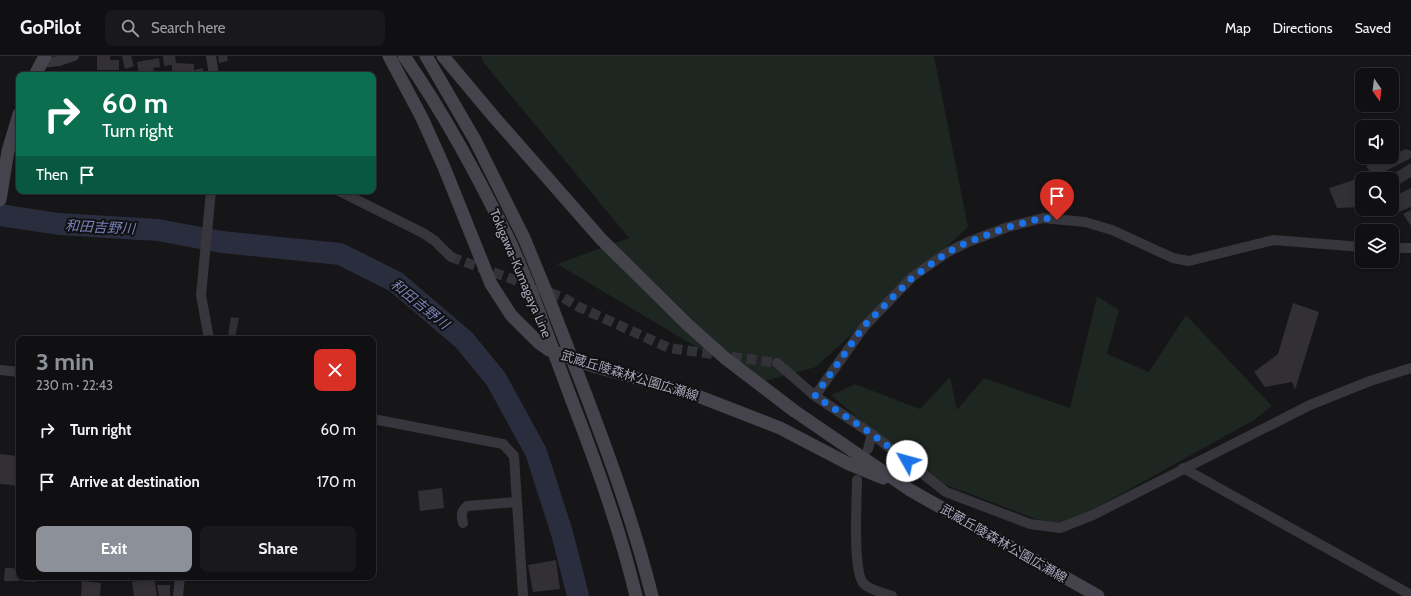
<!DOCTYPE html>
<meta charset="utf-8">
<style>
:root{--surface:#101012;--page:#19191b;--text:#f1f3f6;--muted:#9c9d9f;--line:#303032;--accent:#8c9099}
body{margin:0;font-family:Cabin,"Noto Sans JP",sans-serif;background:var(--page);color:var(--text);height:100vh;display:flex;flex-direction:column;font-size:15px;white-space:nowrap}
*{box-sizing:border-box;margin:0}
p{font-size:13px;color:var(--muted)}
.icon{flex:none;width:22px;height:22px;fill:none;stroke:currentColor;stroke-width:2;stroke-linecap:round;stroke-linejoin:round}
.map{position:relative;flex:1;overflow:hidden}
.panel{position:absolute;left:16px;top:280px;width:360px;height:244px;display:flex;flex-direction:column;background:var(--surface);border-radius:8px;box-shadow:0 2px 6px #0003,0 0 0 1px var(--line)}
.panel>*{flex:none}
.top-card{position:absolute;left:16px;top:16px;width:360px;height:122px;border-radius:8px;box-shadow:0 2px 6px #0003,0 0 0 1px var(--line);background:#0b6e4f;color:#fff;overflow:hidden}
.needle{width:26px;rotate:166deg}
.fabs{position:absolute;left:1355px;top:12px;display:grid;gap:8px}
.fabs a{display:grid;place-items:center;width:44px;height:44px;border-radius:8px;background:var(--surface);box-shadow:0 2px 6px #0003,0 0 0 1px var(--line);font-size:20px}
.pin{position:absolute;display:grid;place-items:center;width:34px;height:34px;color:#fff;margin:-41px -17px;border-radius:50% 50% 50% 0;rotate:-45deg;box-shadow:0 0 4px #0007}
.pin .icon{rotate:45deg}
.me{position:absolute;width:44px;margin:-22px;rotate:308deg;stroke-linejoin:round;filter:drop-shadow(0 0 3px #0008)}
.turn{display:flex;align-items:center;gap:14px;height:84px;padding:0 20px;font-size:18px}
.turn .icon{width:52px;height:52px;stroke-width:2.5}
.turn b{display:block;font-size:28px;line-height:34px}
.then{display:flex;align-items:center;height:38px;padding:0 20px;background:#0003;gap:8px;font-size:15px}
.round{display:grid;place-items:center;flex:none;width:42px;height:42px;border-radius:8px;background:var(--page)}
.overview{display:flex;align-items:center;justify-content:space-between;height:68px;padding:0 20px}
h1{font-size:24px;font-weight:700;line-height:30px;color:var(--accent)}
.primary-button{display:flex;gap:8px;margin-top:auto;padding:8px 20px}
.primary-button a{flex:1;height:46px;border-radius:8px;background:var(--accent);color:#fff;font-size:16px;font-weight:700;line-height:46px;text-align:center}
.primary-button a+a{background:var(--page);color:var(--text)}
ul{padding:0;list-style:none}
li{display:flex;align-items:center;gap:12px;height:52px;padding:0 20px}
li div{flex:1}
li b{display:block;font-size:15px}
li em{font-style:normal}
header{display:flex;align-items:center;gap:24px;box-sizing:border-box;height:56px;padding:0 20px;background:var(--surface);border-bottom:1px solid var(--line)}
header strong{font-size:19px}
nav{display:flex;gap:22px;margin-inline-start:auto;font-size:14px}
.search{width:280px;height:36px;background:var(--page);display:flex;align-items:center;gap:10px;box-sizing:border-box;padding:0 14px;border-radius:8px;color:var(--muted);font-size:15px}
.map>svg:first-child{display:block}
</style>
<header>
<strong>GoPilot</strong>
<div class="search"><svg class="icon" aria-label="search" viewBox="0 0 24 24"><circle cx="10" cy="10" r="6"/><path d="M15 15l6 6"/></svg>Search here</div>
<nav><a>Map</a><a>Directions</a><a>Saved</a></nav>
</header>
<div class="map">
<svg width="1411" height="540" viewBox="0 0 1411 540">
<rect width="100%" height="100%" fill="#161518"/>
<path fill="#1d2621" d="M481,0H934L968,171L816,311L757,327L557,208L629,182L484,7Z
M1097,240L1119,254L1107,298L1149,316L1186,259L1272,350L1254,364L1060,472L930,423L831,339L855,328L920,353L950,321L957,354L984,322L1070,352Z"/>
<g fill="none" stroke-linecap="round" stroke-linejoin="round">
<path stroke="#2a2d3d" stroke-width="22" d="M0,159L59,168L158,174L222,186L340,198L396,226L464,284L496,323L536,396L562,477L578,540"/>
</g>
<path fill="#323034" d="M97,0H110V4H119V14H97Z
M122,0H131L134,10L125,13Z
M163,0H175L176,7L194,8V18L172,17V9L164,10Z
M218,0H227L228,5L219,7Z
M159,2L160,11L153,12L154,17L139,19L137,6Z
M203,12L204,19H195L194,14Z
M1406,93L1411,95V102L1374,121L1366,110L1386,101H1392V99Z
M1411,107V121L1392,133V123H1385Z
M1354,124L1362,137V151L1337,152L1329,132Z
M1411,132V151L1391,159L1385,153H1392V141Z
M1411,154V170L1403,158Z
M1293,247L1319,256L1295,334L1292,326L1265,331L1254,316L1278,298Z
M231,261L239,262L235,281L228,280Z
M0,398L18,400L19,430L0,428Z
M442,432L444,452L420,455L418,435Z
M556,504L560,533L533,536L528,509Z
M5,512H13L19,516V525H4Z
M21,521H36L35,526L21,525Z
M154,522L157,540H134L132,526Z
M82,525L101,527L100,540H81Z
M157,529H170V540H159Z"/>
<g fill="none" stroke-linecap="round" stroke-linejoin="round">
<path stroke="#333238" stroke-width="10" stroke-dasharray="10 5" stroke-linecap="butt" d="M451,201L562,241L579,251L669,292L777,307"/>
<path stroke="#38363d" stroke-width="10" d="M211,0L214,19
M41,7L59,5L74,0
M339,135L423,177L435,185L451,201
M1392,192H1411
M209,283L201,239L211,135
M777,307L815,340L872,378L946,436L1030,468L1060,472L1093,459L1310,349L1370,325L1411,312
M0,314L19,316
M815,340L864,271L912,221L948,196L968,186L1008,171L1043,162L1085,166L1112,174L1173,202L1189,205L1273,184L1362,191
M373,363L503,388L514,400L523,540
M868,393L872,378
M1183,412L1411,539
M857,424C857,442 852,517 864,528C870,534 884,537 892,540
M463,467C461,459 461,455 467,450L517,446
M178,540L180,521"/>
<path stroke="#45444d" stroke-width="13" d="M389,0L422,62L444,111L491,228L511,259L539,287L549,294L593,310L690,337L780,372L849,408L883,422
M404,0C446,60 479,123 511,188
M426,0L475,84L524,182
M443,0L494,61L601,183L688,269L725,302L793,354L910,434L1098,540
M35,19L45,0
M0,144L8,95L19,58
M586,339C611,405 635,471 652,540
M572,345C597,409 620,473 636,540"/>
<path stroke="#45444d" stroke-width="13" d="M524,182L545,233L586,339
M511,188L532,237L572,345"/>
</g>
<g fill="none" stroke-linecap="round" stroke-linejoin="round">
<path stroke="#1a73e8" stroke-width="7" stroke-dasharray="0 12.6" d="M907,405L872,378L815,340L864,270L912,222L948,196L968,186L1008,171L1031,165L1043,162L1057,164"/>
</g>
<g text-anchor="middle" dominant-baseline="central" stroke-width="4" stroke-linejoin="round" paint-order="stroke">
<g font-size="13" fill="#a8a6b9" stroke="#111013">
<text transform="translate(521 217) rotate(67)">Tokigawa-Kumagaya Line</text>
<text transform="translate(630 319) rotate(17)">武蔵丘陵森林公園広瀬線</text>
<text transform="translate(1004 487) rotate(30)">武蔵丘陵森林公園広瀬線</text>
</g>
<g font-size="14" font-style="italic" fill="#7982b8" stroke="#111013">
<text transform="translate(100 171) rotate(3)">和田吉野川</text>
<text transform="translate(420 248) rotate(39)">和田吉野川</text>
</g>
</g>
</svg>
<div class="fabs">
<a><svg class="needle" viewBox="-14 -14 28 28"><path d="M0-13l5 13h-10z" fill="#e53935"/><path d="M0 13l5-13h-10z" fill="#9c9d9f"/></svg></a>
<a><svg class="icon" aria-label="sound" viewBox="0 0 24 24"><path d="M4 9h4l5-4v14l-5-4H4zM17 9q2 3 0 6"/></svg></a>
<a><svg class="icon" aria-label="search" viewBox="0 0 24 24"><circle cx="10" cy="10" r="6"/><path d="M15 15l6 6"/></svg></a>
<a><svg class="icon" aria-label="layers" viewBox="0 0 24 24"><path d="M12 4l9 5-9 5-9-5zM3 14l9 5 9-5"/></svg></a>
</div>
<div class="pin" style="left:1057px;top:164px;background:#d93025"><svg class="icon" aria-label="arrive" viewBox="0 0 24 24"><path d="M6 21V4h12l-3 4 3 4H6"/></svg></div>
<svg class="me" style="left:907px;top:405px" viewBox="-20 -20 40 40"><circle r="19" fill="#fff"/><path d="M0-13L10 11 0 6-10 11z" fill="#1a73e8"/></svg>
<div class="top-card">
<div class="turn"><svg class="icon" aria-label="right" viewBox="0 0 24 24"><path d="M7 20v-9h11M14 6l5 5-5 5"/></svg><div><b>60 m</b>Turn right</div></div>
<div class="then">Then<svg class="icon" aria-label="arrive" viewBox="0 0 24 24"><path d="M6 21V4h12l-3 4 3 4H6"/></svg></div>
</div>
<section class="panel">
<div class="overview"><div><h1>3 min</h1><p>230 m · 22:43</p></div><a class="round" style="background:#d93025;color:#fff"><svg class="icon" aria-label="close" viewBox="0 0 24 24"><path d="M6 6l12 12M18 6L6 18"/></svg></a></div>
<ul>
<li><svg class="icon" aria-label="right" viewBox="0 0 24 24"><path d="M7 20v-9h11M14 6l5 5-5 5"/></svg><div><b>Turn right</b></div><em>60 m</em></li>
<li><svg class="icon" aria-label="arrive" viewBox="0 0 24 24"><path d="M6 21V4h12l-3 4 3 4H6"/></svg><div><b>Arrive at destination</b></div><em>170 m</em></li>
</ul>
<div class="primary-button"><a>Exit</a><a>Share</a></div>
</section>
</div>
